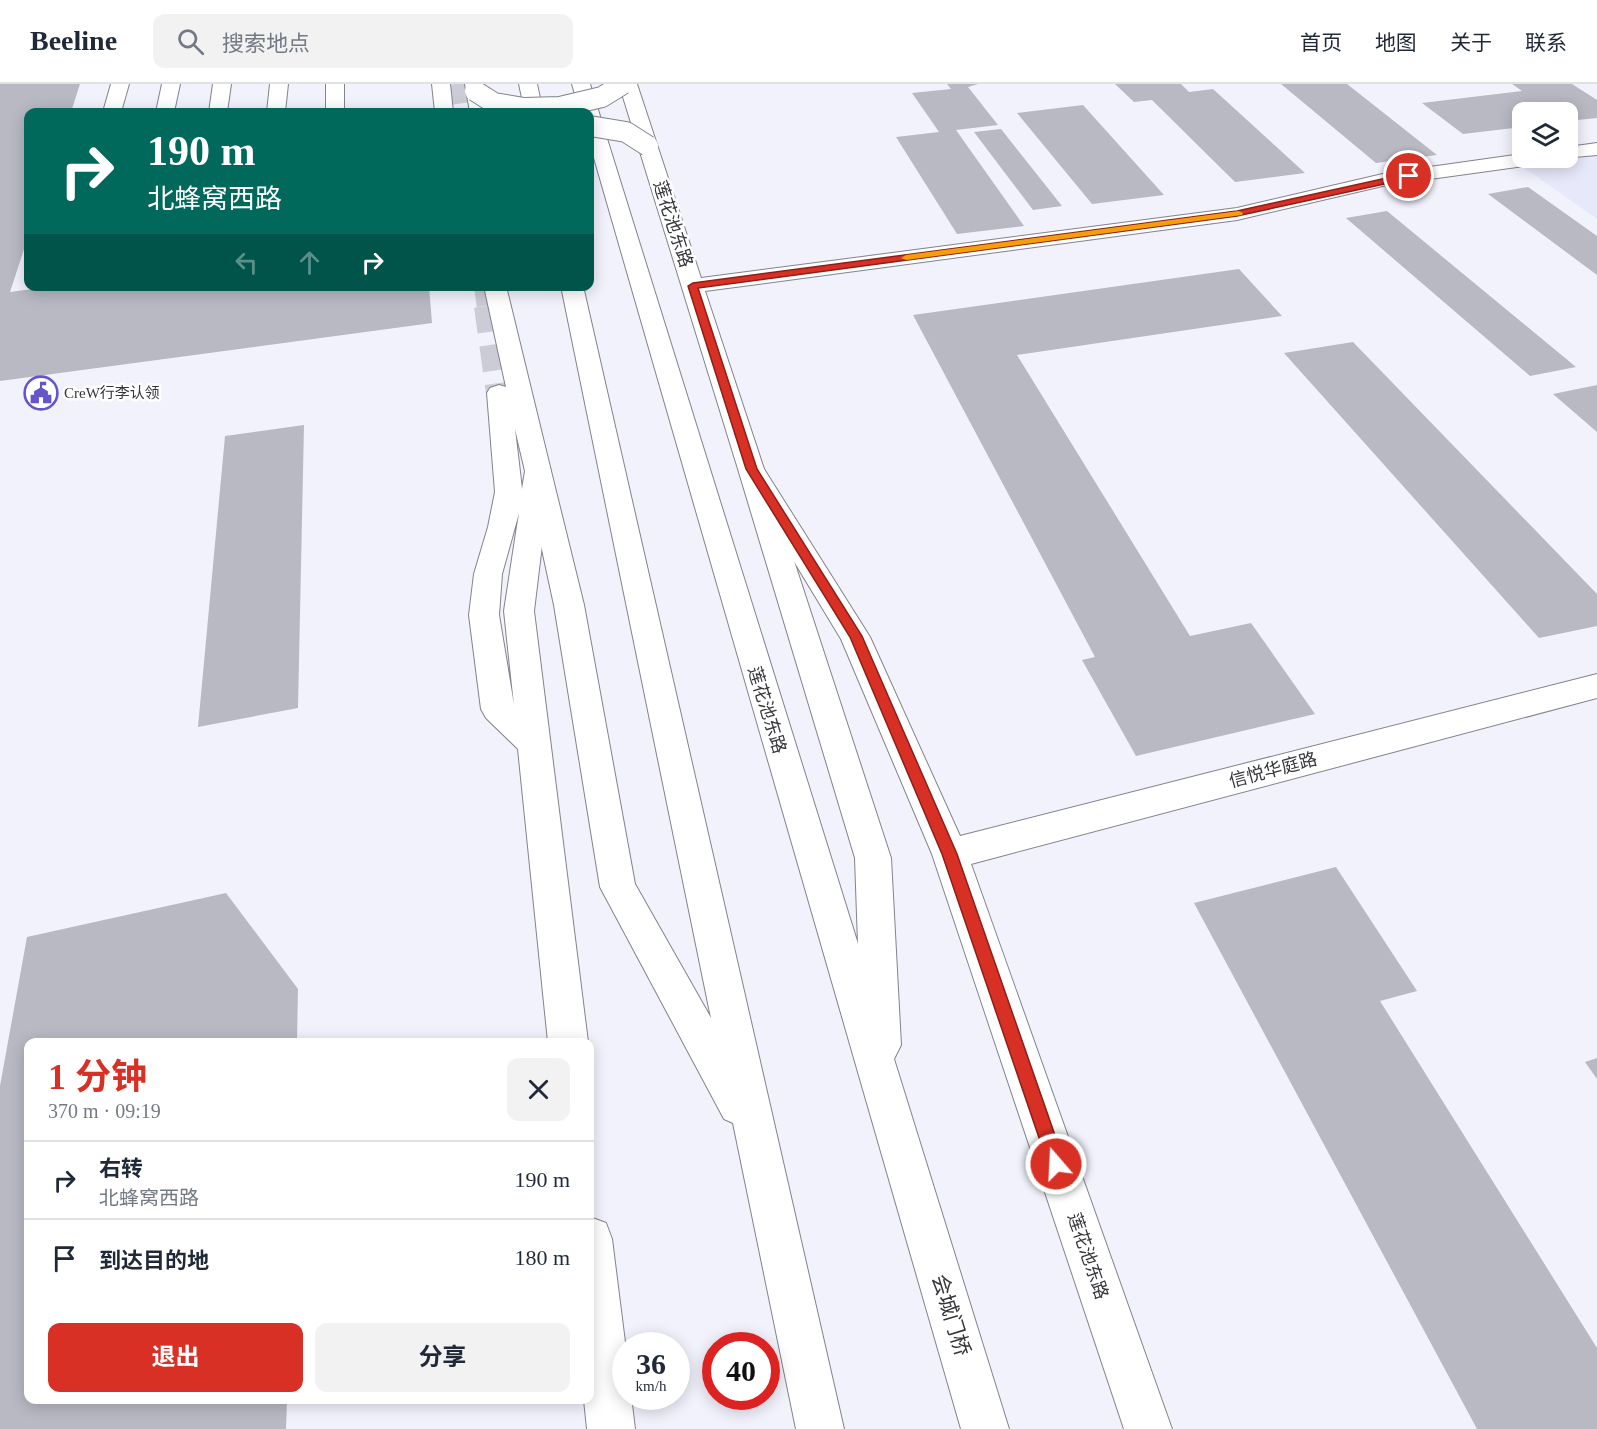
<!DOCTYPE html>
<html lang="zh">
<meta charset="utf-8">
<style>
:root{--surface:#fff;--page:#f2f2f3;--text:#1f2937;--muted:#747a83;--line:#e0e1e3;--accent:#d93025}
body{margin:0;font-family:"Times New Roman","Noto Sans SC",serif;background:var(--page);color:var(--text);height:100vh;display:flex;flex-direction:column;font-size:22px;white-space:nowrap}
*{box-sizing:border-box;margin:0}
p{font-size:20px;color:var(--muted)}
.icon{flex:none;width:33px;height:33px;fill:none;stroke:currentColor;stroke-width:2;stroke-linecap:round;stroke-linejoin:round}
.map{position:relative;flex:1;overflow:hidden}
.panel{position:absolute;left:24px;top:954px;width:570px;height:366px;display:flex;flex-direction:column;background:var(--surface);border-radius:12px;box-shadow:0 3px 15px #0003}
.panel>*{flex:none}
.top-card{position:absolute;left:24px;top:24px;width:570px;height:183px;border-radius:12px;box-shadow:0 3px 15px #0003;background:#00695c;color:#fff;overflow:hidden}
.controls{position:absolute;left:1512px;top:18px;display:grid;gap:12px}
.controls a{display:grid;place-items:center;width:66px;height:66px;border-radius:12px;background:var(--surface);box-shadow:0 3px 15px #0003;font-size:30px}
.speed{position:absolute;left:612px;top:1248px;display:flex;gap:12px;font-size:30px;font-weight:700;text-align:center}
.speed>*{display:grid;place-content:center;width:78px;height:78px;border-radius:50%;background:var(--surface);box-shadow:0 3px 15px #0003;line-height:1}
.speed small{font-size:15px;font-weight:400}
.speed .limit{border:9px solid #d22;background:#fff;color:#111}
.pin{position:absolute;display:grid;place-items:center;width:51px;height:51px;color:#fff;margin:-26px;border:3px solid #fff;border-radius:50%;box-shadow:0 2px 6px #0007}
.me{position:absolute;width:66px;margin:-33px;rotate:341deg;stroke-linejoin:round;filter:drop-shadow(0 0 4px #0008)}
.turn{display:flex;align-items:center;gap:21px;height:126px;padding:0 24px;font-size:27px}
.turn .icon{width:78px;height:78px;stroke-width:2.5}
.turn b{display:block;font-size:42px;line-height:51px}
.lanes{display:flex;align-items:center;height:57px;padding:0 24px;background:#0003;justify-content:center;gap:30px;direction:ltr}
.lanes .off{opacity:.35}
.round{display:grid;place-items:center;flex:none;width:63px;height:63px;border-radius:12px;background:var(--page)}
.overview{display:flex;align-items:center;justify-content:space-between;height:102px;padding:0 24px}
h1{font-size:36px;font-weight:700;line-height:45px;color:var(--accent)}
.primary-button{display:flex;gap:12px;margin-top:auto;padding:12px 24px}
.primary-button a{flex:1;height:69px;border-radius:12px;background:var(--accent);color:#fff;font-size:24px;font-weight:700;line-height:69px;text-align:center}
.primary-button a+a{background:var(--page);color:var(--text)}
ul{padding:0;list-style:none}
li{display:flex;align-items:center;gap:18px;height:78px;padding:0 24px;border-top:2px solid var(--line)}
li div{flex:1}
li b{display:block;font-size:22px}
li em{font-style:normal}
header{display:flex;align-items:center;gap:36px;box-sizing:border-box;height:84px;padding:0 30px;background:var(--surface);border-bottom:2px solid var(--line)}
header strong{font-size:28px}
nav{display:flex;gap:33px;margin-inline-start:auto;font-size:21px}
.search{width:420px;height:54px;background:var(--page);display:flex;align-items:center;gap:15px;box-sizing:border-box;padding:0 21px;border-radius:12px;color:var(--muted);font-size:22px}
.map>svg:first-child{display:block}
</style>
<header>
<strong>Beeline</strong>
<div class="search"><svg class="icon" aria-label="search" viewBox="0 0 24 24"><circle cx="10" cy="10" r="6"/><path d="M15 15l6 6"/></svg>搜索地点</div>
<nav><a>首页</a><a>地图</a><a>关于</a><a>联系</a></nav>
</header>
<div class="map">
<svg width="1597" height="1345" viewBox="0 0 1597 1345">
<rect width="100%" height="100%" fill="#f1f2fc"/>
<path fill="#e7e8fa" d="M1597,71V135L1522,82Z"/>
<path fill="#b8b9c3" d="M0,0H80L71,28H28V153L10,208L55,202H429L432,239L0,297Z
M947,0H978L968,3L998,41L956,46L1024,142L957,150L896,53L939,48L912,9L951,5Z
M1115,0H1181L1189,8L1213,5L1305,89L1235,98L1152,16L1134,18Z
M1281,0H1347L1437,71L1376,79Z
M1512,0H1572L1597,16V34L1568,37V28H1522V43L1463,50L1422,19L1522,7Z
M1083,21L1164,111L1092,120L1017,29Z
M1001,45L1062,122L1033,126L974,48Z
M1528,103L1597,152V191L1488,110Z
M1387,127L1576,283L1530,292L1346,134Z
M1239,185L1282,232L1017,271L1190,552L1251,539L1315,630L1136,672L1082,576L1095,573L913,231Z
M1353,258L1597,510V542L1539,554L1284,269Z
M1597,301V348L1553,310Z
M304,341L298,624L198,643L225,352Z
M1336,783L1417,907L1380,917L1597,1264V1345H1477L1194,819Z
M226,809L298,905L297,958H28V1316H287L286,1345H0V1002L27,853Z
M1597,974V995L1585,978Z"/>
<g fill="none" stroke-linecap="round" stroke-linejoin="round">
<path stroke="#cbccd5" stroke-width="20" stroke-dasharray="20 10" stroke-linecap="butt" d="M455,0L459,28
M484,202L487,224"/>
<path stroke="#cbccd5" stroke-width="26" stroke-dasharray="26 13" stroke-linecap="butt" d="M487,222L499,309"/>
<defs>
<path id="minor" d="M111,0H129L121,28H103Z
M162,0H180L174,28H156Z
M213,0H231L227,28H209Z
M270,0H288L285,28H267Z
M326,0H344V28H326Z
M432,0H450L453,28H435Z
M465,0H483L488,28H470Z
M619,0H637L701,194L1237,124L1387,89L1522,70V74H1548L1545,78L1538,80L1387,101L1237,136L705,207L764,385L870,553L960,752L1597,590V614L971,780L1172,1345H1124L932,770L841,555L738,385Z
M1597,59V71L1563,74H1568V63Z
M484,202H506L551,387L534,527L588,958H548L518,665L486,634L481,625L469,531L474,490L488,443L495,408L487,309L490,304L499,301L506,303ZM515,345L525,387L522,405ZM519,429L504,527L514,621L499,531L502,490Z
M590,1133L606,1139L612,1155L626,1266V1312H631L635,1345H587L584,1316H590Z"/>
<path id="highway" d="M519,0H537L543,28H525Z
M572,0H590L858,860L855,774L738,385L742,379L751,376L760,379L764,385L891,774L901,961L894,975L1009,1345H961L590,60V28H580Z
M561,202H583L844,1345H796L733,1039L724,1035L600,803L554,521L525,387L529,381L538,378L547,381L551,387L584,521L635,800L711,934Z"/>
</defs>
<use href="#minor" stroke="#82838c" stroke-width="2"/>
<use href="#highway" stroke="#82838c" stroke-width="2"/>
<use href="#minor" fill="#fff" fill-rule="evenodd"/>
<use href="#highway" fill="#fff" fill-rule="evenodd"/>
<defs>
<path id="minor-bridge" d="M475,7L494,19L524,24L560,23L602,13L623,0
M590,42L626,48L648,62"/>
</defs>
<use href="#minor-bridge" stroke="#82838c" stroke-width="22" stroke-linecap="butt"/>
<use href="#minor-bridge" stroke="#fff" stroke-width="20"/>
</g>
<path fill="#d93025" stroke="#8d1f18" stroke-width="1.5" d="M1409,89L1413,92L1412,94L1237,132L698,204L757,385L862,552L957,770L1065,1080L1062,1086L1056,1088L1050,1086L1048,1080L942,770L850,553L746,385L688,202L693,199L1237,127Z"/>
<path fill="#f59e0b" d="M1239,127L1243,129L1242,131L906,176L901,174L906,171Z"/>
<defs>
<symbol id="civic-ring" viewBox="-11 -11 22 22"><circle r="9.5" fill="#fff" stroke="#6654cd" stroke-width="1.5"/><path d="M-.6-6.5H3V-4.5H.6V-3L4-1V1h2V6H-6V1h2V-1L-.6-3ZM-1.2 2.5V6h2.4V2.5Z" fill="#6654cd"/></symbol>
</defs>
<g fill-rule="evenodd">
<use href="#civic-ring" x="22" y="290" width="38" height="38"/>
</g>
<g text-anchor="middle" dominant-baseline="central" stroke-width="5" stroke-linejoin="round" paint-order="stroke">
<g font-size="15" fill="#35363a" stroke="#fff" text-anchor="start">
<text x="64" y="309">CreW行李认领</text>
</g>
<g font-size="18" fill="#35363a" stroke="#fff">
<text transform="translate(673 140) rotate(72)">莲花池东路</text>
<text transform="translate(767 626) rotate(73)">莲花池东路</text>
<text transform="translate(1273 686) rotate(-15)">信悦华庭路</text>
<text transform="translate(1088 1172) rotate(71)">莲花池东路</text>
</g>
<g font-size="21" fill="#35363a" stroke="#fff">
<text transform="translate(951 1231) rotate(73)">会城门桥</text>
</g>
</g>
</svg>
<div class="controls">
<a><svg class="icon" aria-label="layers" viewBox="0 0 24 24"><path d="M12 4l9 5-9 5-9-5zM3 14l9 5 9-5"/></svg></a>
</div>
<div class="speed"><div>36<small>km/h</small></div><div class="limit">40</div></div>
<div class="pin" style="left:1409px;top:92px;background:#d93025"><svg class="icon" aria-label="arrive" viewBox="0 0 24 24"><path d="M6 21V4h12l-3 4 3 4H6"/></svg></div>
<svg class="me" style="left:1056px;top:1080px" viewBox="-20 -20 40 40"><circle r="17" fill="#d93025" stroke="#fff" stroke-width="3"/><path d="M0-11L8 9 0 5-8 9z" fill="#fff"/></svg>
<div class="top-card">
<div class="turn"><svg class="icon" aria-label="right" viewBox="0 0 24 24"><path d="M7 20v-9h11M14 6l5 5-5 5"/></svg><div><b>190 m</b>北蜂窝西路</div></div>
<div class="lanes"><svg class="icon off" aria-label="left" viewBox="0 0 24 24"><path d="M17 20v-9H6M10 6l-5 5 5 5"/></svg><svg class="icon off" aria-label="ahead" viewBox="0 0 24 24"><path d="M12 20V5M6 11l6-6 6 6"/></svg><svg class="icon" aria-label="right" viewBox="0 0 24 24"><path d="M7 20v-9h11M14 6l5 5-5 5"/></svg></div>
</div>
<section class="panel">
<div class="overview"><div><h1>1 分钟</h1><p>370 m · 09:19</p></div><a class="round"><svg class="icon" aria-label="close" viewBox="0 0 24 24"><path d="M6 6l12 12M18 6L6 18"/></svg></a></div>
<ul>
<li><svg class="icon" aria-label="right" viewBox="0 0 24 24"><path d="M7 20v-9h11M14 6l5 5-5 5"/></svg><div><b>右转</b><p>北蜂窝西路</p></div><em>190 m</em></li>
<li><svg class="icon" aria-label="arrive" viewBox="0 0 24 24"><path d="M6 21V4h12l-3 4 3 4H6"/></svg><div><b>到达目的地</b></div><em>180 m</em></li>
</ul>
<div class="primary-button"><a>退出</a><a>分享</a></div>
</section>
</div>
